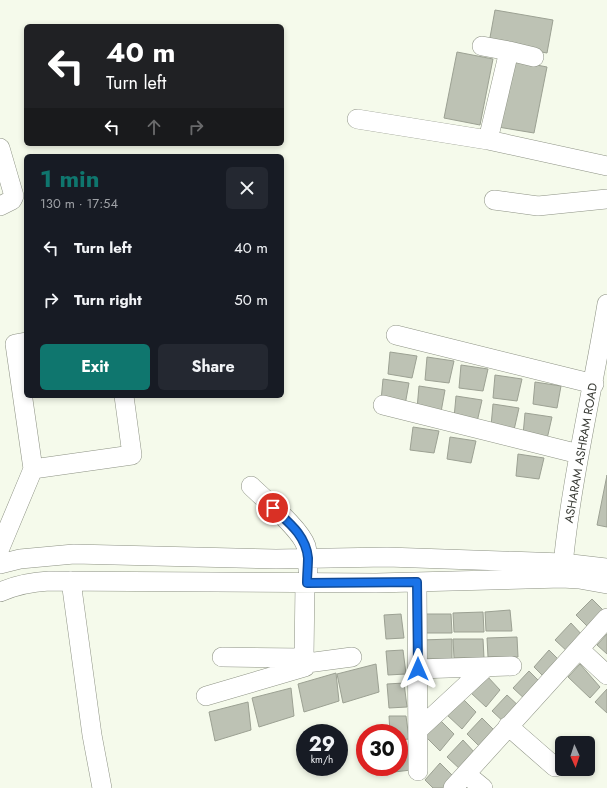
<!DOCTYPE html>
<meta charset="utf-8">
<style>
:root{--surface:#171b24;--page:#242831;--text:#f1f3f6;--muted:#9ea1a6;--accent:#0f766e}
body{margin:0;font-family:Jost,sans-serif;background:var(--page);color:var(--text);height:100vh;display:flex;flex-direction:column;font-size:15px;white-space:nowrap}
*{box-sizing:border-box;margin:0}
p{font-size:13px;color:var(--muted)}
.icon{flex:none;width:22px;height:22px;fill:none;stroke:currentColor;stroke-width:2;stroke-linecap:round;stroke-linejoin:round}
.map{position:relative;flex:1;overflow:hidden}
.details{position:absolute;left:24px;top:154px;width:260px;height:244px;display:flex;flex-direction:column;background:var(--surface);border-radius:6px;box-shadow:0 2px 6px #0003}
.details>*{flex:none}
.hud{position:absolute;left:24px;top:24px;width:260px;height:122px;border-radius:6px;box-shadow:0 2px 6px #0003;background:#202124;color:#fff;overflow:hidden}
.needle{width:26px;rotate:177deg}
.tools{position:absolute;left:555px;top:736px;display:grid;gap:8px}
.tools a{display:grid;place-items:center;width:40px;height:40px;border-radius:6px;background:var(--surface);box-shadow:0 2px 6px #0003;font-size:20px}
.speed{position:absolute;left:296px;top:724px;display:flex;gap:8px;font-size:20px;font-weight:700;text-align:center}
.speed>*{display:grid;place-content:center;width:52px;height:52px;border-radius:50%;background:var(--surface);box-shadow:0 2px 6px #0003;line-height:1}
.speed small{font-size:10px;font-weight:400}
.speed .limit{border:6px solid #d22;background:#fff;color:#111}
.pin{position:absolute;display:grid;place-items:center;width:34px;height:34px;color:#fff;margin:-17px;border:2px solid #fff;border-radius:50%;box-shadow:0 1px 4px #0007}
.me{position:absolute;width:44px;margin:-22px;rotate:0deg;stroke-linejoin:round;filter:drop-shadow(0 0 3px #0008)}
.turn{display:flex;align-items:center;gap:14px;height:84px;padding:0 16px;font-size:18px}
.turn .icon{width:52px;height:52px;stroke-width:2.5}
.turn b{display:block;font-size:28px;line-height:34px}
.lanes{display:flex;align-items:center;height:38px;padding:0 16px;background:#0003;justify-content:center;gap:20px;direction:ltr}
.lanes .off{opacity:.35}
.round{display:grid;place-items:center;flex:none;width:42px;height:42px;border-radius:6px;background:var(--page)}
.headline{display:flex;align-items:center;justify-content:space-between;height:68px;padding:0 16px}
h1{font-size:24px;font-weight:700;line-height:30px;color:var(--accent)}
.cta{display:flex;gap:8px;margin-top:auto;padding:8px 16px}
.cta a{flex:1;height:46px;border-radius:6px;background:var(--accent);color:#fff;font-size:16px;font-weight:700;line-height:46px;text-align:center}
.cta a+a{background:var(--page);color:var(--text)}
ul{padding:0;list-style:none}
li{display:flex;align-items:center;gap:12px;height:52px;padding:0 16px}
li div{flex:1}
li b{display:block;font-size:15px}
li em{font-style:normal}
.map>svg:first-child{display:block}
</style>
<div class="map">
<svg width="607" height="788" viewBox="0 0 607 788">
<rect width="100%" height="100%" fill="#f5faeb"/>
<path fill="#bdc2b4" stroke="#9ca193" d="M495,10L553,20L547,53L489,43Z
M457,52L493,59L480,125L444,118Z
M511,60L547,67L534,133L498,127Z
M390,352L417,356L412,378L388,374Z
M427,357L454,361L449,383L425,380Z
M461,365L488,369L483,391L459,388Z
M495,375L522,379L517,401L493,398Z
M383,379L409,383L405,405L381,401Z
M535,382L561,386L557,408L533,404Z
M419,386L445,390L441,412L417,409Z
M456,396L482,400L477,422L454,418Z
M493,404L519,408L514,430L491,426Z
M525,413L552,417L547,439L523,435Z
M413,427L439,431L434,453L410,450Z
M450,437L476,441L471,463L447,459Z
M518,454L544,458L539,479L516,476Z
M607,475V527L597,525Z
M592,599L606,613L591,630L576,615Z
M510,610L512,631H486L485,612Z
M483,612L484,632H454L453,613Z
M401,614L404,638L386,639L384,615Z
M421,614H451L452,633H422Z
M571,623L584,637L570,654L555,640Z
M607,634V654L597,645Z
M517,637L518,657H488L487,638Z
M452,639V659H423L421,640Z
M453,639H483L484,658H454Z
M403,650L406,674L388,675L386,651Z
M549,650L563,664L548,681L534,667Z
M376,664L379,692L343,703L337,674Z
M580,664L600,687L590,698L568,677Z
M529,671L543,685L528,702L513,688Z
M336,673L339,701L304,712L298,684Z
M487,676L500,690L486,707L471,693Z
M404,683L407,707L389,708L387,684Z
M291,688L294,716L259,727L252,698Z
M607,689V713L595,702Z
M507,695L521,708L507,725L492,711Z
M462,698L476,712L462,729L447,715Z
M248,702L251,730L215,741L209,712Z
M389,716H406L409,739L399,740V733H390Z
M482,718L496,732L482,749L467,734Z
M440,720L454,734L440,751L425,736Z
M463,740L476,754L462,771L447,757Z
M399,747H408L411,770L394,772L393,767H399Z
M440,763L454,777L444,788H433L425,780Z"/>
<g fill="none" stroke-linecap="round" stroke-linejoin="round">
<defs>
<path id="minor" d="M482,46L509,51
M357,119L488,140L607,166
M488,140L509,51L534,57
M0,148L14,196L12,200L0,206
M494,200L538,206L607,199
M396,335L594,384
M383,405L579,454
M33,469L132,455L124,396
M251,486C265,500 300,528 306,546C308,554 308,562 308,571
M0,548L33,469L15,344L26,342
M0,564L20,559L74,554L276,559L387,557L563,563L607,568
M562,575C570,484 592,395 607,304
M71,581L92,735L102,788
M417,582L418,771
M0,592C16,585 31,582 49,581L376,583L562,578L579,579L607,584
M579,649L607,675
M304,658L305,583
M307,663L352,657
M418,669L512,666
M206,696L305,667L307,663L304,658L222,657
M508,726L555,767
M418,730L486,667
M466,774L483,788
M453,788L607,618"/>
</defs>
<use href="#minor" stroke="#8d9284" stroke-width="20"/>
<use href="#minor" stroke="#fff" stroke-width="19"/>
</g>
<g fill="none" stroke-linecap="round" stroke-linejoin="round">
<defs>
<path id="route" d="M273,508C288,522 306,535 308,558C308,566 307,575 307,583L417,582L418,669"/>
</defs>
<use href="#route" stroke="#114b97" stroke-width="10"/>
<use href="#route" stroke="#1a73e8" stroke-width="7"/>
</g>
<g text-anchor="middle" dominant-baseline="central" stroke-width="3" stroke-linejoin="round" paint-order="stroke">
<g font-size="12" fill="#3a3c36" stroke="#fff">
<text transform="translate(581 453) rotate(-80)">ASHARAM ASHRAM ROAD</text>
</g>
</g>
</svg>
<div class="tools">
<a><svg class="needle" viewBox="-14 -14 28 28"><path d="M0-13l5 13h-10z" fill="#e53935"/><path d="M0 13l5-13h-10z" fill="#9ea1a6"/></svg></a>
</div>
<div class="speed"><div>29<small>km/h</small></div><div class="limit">30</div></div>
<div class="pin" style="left:273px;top:508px;background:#d93025"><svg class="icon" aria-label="arrive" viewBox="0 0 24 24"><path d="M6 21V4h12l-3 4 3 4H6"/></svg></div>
<svg class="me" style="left:418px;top:669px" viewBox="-20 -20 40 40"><path d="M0-17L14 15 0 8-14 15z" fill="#1a73e8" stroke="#fff" stroke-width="4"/></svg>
<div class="hud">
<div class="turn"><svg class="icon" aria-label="left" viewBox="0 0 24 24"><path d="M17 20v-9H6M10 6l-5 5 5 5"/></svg><div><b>40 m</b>Turn left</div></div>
<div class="lanes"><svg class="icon" aria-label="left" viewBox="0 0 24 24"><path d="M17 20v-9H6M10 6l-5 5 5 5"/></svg><svg class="icon off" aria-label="ahead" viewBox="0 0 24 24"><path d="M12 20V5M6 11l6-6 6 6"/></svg><svg class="icon off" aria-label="right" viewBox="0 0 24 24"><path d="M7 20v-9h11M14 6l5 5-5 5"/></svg></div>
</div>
<section class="details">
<div class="headline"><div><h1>1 min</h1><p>130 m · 17:54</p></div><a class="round"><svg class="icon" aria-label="close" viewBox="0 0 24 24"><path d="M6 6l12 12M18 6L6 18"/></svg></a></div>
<ul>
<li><svg class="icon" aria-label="left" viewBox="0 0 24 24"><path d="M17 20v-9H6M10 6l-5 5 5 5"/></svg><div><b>Turn left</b></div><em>40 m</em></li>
<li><svg class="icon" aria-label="right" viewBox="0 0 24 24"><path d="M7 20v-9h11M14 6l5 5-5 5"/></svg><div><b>Turn right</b></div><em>50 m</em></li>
</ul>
<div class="cta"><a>Exit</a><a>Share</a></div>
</section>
</div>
